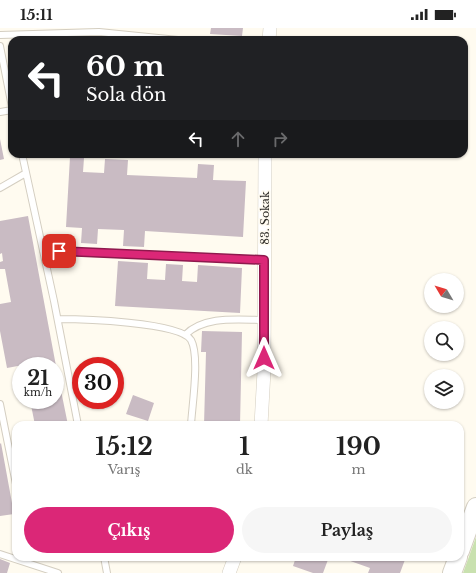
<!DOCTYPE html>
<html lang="tr">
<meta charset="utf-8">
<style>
:root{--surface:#fff;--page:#f6f6f6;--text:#222;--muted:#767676;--accent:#db2777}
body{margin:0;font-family:"Libre Baskerville",serif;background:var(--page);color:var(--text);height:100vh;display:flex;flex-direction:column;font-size:15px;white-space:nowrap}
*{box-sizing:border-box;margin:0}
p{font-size:13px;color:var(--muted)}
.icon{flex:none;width:22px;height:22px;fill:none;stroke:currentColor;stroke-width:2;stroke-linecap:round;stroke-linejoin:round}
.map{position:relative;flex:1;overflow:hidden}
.panel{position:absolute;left:12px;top:393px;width:452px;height:140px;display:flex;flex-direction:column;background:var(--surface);border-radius:12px;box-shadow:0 1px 3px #0004}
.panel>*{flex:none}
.banner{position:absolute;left:8px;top:8px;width:460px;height:122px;border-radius:12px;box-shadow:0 1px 3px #0004;background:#202124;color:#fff;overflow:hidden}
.needle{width:26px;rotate:308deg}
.fabs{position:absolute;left:424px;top:245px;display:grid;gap:8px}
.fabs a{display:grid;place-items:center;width:40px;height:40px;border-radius:50%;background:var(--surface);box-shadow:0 1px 3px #0004;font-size:20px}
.speed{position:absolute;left:12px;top:329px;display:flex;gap:8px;font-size:20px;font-weight:700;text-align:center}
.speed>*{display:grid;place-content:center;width:52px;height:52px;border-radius:50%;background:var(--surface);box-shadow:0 1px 3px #0004;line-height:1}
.speed small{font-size:10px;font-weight:400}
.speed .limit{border:6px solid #d22;background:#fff;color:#111}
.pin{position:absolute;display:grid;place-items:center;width:34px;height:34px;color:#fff;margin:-17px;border-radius:8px;box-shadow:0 2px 6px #0006}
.me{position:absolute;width:44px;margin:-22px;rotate:0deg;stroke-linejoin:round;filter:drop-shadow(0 0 3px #0008)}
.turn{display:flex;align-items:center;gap:14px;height:84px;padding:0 12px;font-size:18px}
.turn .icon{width:52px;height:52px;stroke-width:2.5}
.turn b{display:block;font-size:28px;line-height:34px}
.lanes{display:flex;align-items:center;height:38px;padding:0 12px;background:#0003;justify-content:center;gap:20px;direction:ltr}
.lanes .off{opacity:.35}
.eta{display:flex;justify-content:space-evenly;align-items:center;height:68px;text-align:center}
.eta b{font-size:24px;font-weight:700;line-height:28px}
.action{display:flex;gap:8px;margin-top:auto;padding:8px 12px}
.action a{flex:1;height:46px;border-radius:24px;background:var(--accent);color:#fff;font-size:16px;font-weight:700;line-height:46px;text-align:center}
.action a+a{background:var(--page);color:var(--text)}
.status{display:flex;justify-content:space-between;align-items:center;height:28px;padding:0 20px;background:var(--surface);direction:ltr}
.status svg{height:11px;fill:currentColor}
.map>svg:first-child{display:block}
</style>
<div class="status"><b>15:11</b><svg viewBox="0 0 49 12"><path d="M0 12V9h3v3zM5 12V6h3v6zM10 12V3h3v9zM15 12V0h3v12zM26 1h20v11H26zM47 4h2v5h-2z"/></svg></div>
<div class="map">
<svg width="476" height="545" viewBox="0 0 476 545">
<rect width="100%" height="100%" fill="#fffbf0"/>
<path fill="#c9e1af" d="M476,509V545H463Z"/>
<path fill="#c9bbc3" d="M211,0H243L242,8L210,6Z
M0,111L4,131L0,132Z
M70,129L84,130L83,144L104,145L105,131L128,132L127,147L197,150L198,136L214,137L213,152L246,153L243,209L145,203L144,219L123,218L124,202L98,201L97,216L81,215L82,200L66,199Z
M28,188L56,338L68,397H35L30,372H55V338L23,337L7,340L0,303V276L11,274L5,241H0V234L3,233L2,225L0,226V193Z
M118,233L148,235L147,251L165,252L166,236L183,237L182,253L197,254L198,237L242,240L240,285L115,278Z
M202,303L242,304L240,397H204L206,324H201Z
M133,367L154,375L148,393L126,386Z
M1,415L14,486L0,488V416Z
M296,529H329L323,545H313L293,538Z
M339,529H406L400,545H368L370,540Z
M0,531L10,535L7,545H0Z"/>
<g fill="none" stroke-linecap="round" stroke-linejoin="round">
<defs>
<path id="lane" d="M0,7L99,4L178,12
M0,18L12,79
M0,84L12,82
M22,126L54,273L78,397
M0,160L26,145
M43,223L264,232
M58,291C80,291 180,294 191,312C200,328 192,378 191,397
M185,307C205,287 239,292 264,292
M0,376L16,456
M0,526L58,545
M104,529L107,545"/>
<path id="street" d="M269,12L270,0
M261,397L264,343L265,126
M229,545L235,529"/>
<path id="secondary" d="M460,523L476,479
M452,545L458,529"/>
</defs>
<use href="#lane" stroke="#d4cec1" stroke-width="8"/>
<use href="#street" stroke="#d4cec1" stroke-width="14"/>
<use href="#secondary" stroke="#d4cec1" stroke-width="20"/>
<use href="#lane" stroke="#fff" stroke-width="6"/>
<use href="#street" stroke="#fff" stroke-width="13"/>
<use href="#secondary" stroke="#fff" stroke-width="18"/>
</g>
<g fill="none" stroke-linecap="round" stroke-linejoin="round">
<defs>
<path id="route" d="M59,223L264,232V330"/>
</defs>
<use href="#route" stroke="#8e194d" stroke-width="10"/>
<use href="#route" stroke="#db2777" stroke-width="7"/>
</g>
<g text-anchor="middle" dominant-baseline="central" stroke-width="3" stroke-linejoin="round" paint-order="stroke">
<g font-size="11" fill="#2f2d28" stroke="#fffbf0">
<text transform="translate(265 190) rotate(-90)">83. Sokak</text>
</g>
</g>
</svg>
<div class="fabs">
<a><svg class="needle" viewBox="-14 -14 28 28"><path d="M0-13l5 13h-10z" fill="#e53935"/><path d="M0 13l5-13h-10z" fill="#767676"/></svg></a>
<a><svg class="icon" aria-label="search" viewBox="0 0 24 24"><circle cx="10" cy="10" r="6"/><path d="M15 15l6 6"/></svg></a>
<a><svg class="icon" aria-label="layers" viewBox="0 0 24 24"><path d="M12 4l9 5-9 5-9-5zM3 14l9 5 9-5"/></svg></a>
</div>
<div class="speed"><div>21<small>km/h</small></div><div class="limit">30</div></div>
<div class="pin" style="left:59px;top:223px;background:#d93025"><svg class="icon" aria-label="arrive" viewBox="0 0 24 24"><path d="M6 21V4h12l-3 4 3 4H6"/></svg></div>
<svg class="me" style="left:264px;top:330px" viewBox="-20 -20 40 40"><path d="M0-17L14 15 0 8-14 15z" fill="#db2777" stroke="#fff" stroke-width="4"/></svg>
<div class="banner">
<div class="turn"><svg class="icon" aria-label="left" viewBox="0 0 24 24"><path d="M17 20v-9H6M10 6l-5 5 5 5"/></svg><div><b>60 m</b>Sola dön</div></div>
<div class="lanes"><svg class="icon" aria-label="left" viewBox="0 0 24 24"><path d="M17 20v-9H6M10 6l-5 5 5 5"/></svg><svg class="icon off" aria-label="ahead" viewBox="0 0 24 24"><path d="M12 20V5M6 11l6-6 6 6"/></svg><svg class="icon off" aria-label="right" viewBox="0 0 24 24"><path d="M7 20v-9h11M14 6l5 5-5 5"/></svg></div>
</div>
<section class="panel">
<div class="eta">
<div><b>15:12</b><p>Varış</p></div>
<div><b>1</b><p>dk</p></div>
<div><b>190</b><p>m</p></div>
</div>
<div class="action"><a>Çıkış</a><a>Paylaş</a></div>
</section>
</div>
